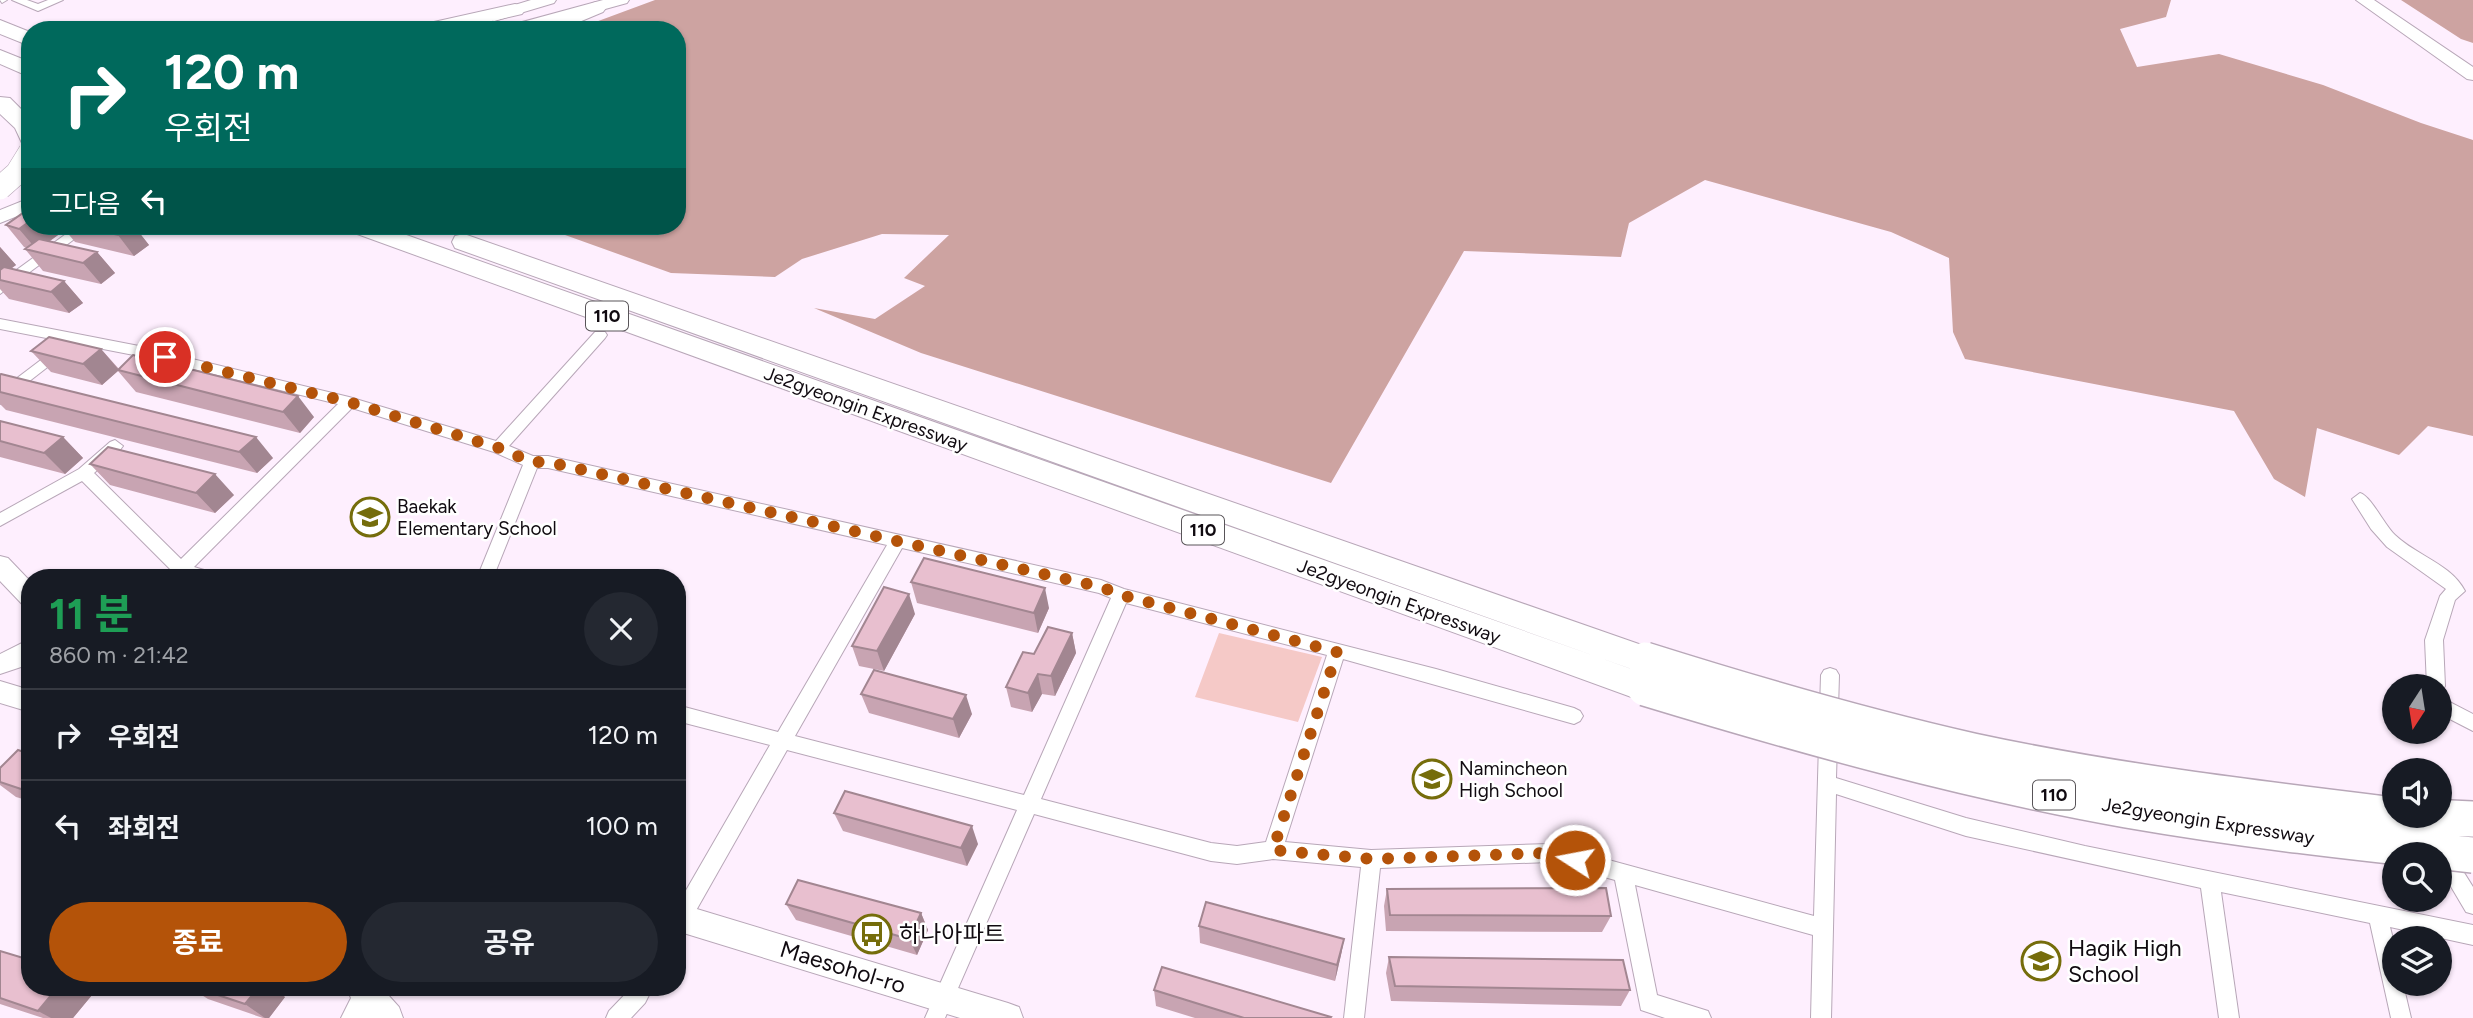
<!DOCTYPE html>
<html lang="ko">
<meta charset="utf-8">
<style>
:root{--surface:#171b24;--page:#242831;--text:#f1f3f6;--muted:#9ea1a6;--line:#363941;--accent:#b45309}
body{margin:0;font-family:Figtree,"Noto Sans KR",sans-serif;background:var(--page);color:var(--text);height:100vh;display:flex;flex-direction:column;font-size:26px;white-space:nowrap}
*{box-sizing:border-box;margin:0}
p{font-size:23px;color:var(--muted)}
.icon{flex:none;width:38px;height:38px;fill:none;stroke:currentColor;stroke-width:2;stroke-linecap:round;stroke-linejoin:round}
.map{position:relative;flex:1;overflow:hidden}
.details{position:absolute;left:21px;top:569px;width:665px;height:427px;display:flex;flex-direction:column;background:var(--surface);border-radius:28px;box-shadow:0 2px 5px #0004}
.details>*{flex:none}
.hud{position:absolute;left:21px;top:21px;width:665px;height:214px;border-radius:28px;box-shadow:0 2px 5px #0004;background:#00695c;color:#fff;overflow:hidden}
.needle{width:46px;rotate:192deg}
.buttons{position:absolute;left:2382px;top:674px;display:grid;gap:14px}
.buttons a{display:grid;place-items:center;width:70px;height:70px;border-radius:50%;background:var(--surface);box-shadow:0 2px 5px #0004;font-size:35px}
.pin{position:absolute;display:grid;place-items:center;width:60px;height:60px;color:#fff;margin:-30px;border:4px solid #fff;border-radius:50%;box-shadow:0 2px 7px #0007}
.me{position:absolute;width:77px;margin:-38px;rotate:281deg;stroke-linejoin:round;filter:drop-shadow(0 0 5px #0008)}
.turn{display:flex;align-items:center;gap:24px;height:147px;padding:0 28px;font-size:32px}
.turn .icon{width:91px;height:91px;stroke-width:2.5}
.turn b{display:block;font-size:49px;line-height:60px}
.then{display:flex;align-items:center;height:66px;padding:0 28px;background:#0003;gap:14px;font-size:26px}
.round{display:grid;place-items:center;flex:none;width:74px;height:74px;border-radius:37px;background:var(--page)}
.summary{display:flex;align-items:center;justify-content:space-between;height:119px;padding:0 28px}
h1{font-size:42px;font-weight:700;line-height:52px;color:#1e9e55}
.cta{display:flex;gap:14px;margin-top:auto;padding:14px 28px}
.cta a{flex:1;height:80px;border-radius:42px;background:var(--accent);color:#fff;font-size:28px;font-weight:700;line-height:80px;text-align:center}
.cta a+a{background:var(--page);color:var(--text)}
ul{padding:0;list-style:none}
li{display:flex;align-items:center;gap:21px;height:91px;padding:0 28px;border-top:2px solid var(--line)}
li div{flex:1}
li b{display:block;font-size:26px}
li em{font-style:normal}
.map>svg:first-child{display:block}
</style>
<div class="map">
<svg width="2473" height="1018" viewBox="0 0 2473 1018">
<rect width="100%" height="100%" fill="#feeffe"/>
<path fill="#f5c9c7" d="M1219,633L1322,657L1298,722L1195,697Z"/>
<path fill="#cda3a1" d="M655,0H2171L2166,17L2120,29L2137,67L2219,54L2323,85L2421,123L2473,140V436L2428,426L2399,455L2317,428L2305,497L2274,479L2234,411L1965,359L1953,332L1949,258L1891,232L1705,180L1629,223L1621,257L1464,251L1331,483L921,353L814,308L875,319L925,286L904,278L949,235L882,234L802,259L775,277L671,273L540,226H677V30H574Z
M2401,0H2473V43L2461,39Z"/>
<g fill="none" stroke-linecap="round" stroke-linejoin="round">
<defs>
<path id="street" d="M0,0H7L2,3Z
M12,0H27L38,4L48,0H63L38,11Z
M77,226H92L0,294V282Z
M0,319L139,346L349,397L496,441L595,332H605L607,335L605,338L509,446L533,456H548L1101,580L1124,589L1436,669L1574,708L1580,711L1583,716L1580,721L1574,724L1343,659L1285,842L1371,850L1550,844L1814,916L1821,675L1824,670L1830,668L1836,670L1839,675L1836,778L1966,818L2085,846L2473,925V945L2390,927L2394,943V984H2403L2411,1018H2391L2370,923L2221,892L2239,1018H2219L2201,888L1966,836L1836,794L1831,1018H1811L1813,935L1635,885L1657,995L1708,1011L1711,1018H1665L1641,1010L1615,880L1550,862L1380,868L1364,1018H1344L1361,867L1273,859L1237,864L1211,861L1034,814L945,1018H925L1017,810L787,750L685,930L677,932V906L770,745L677,721V705L778,732L887,545L548,468H537L493,578H477L523,465L494,452L352,408L194,567L214,573L216,578H164L170,569L82,481L0,526V513L79,469L110,442L115,440L123,446L120,450L94,473L181,559L338,404L139,356L0,329ZM902,548L1099,593L1111,598L1024,795L795,736ZM1126,603L1327,655L1266,842L1237,846L1211,843L1041,799Z
M58,347L63,349L65,352L63,355L0,404V391Z
M2360,493C2371,496 2385,526 2395,535C2417,556 2451,564 2465,591L2455,600L2443,640L2445,686L2442,691L2440,692V686H2427L2425,640L2440,596L2446,589L2387,547L2371,529L2352,499Z
M2440,697L2473,714V731L2440,714Z
M2441,844L2448,847L2473,887V914L2466,912L2440,868V854H2432L2434,847Z
M632,987H653L645,1003L631,1018H606L609,1011Z"/>
<path id="secondary" d="M531,0H556L554,3L494,21L486,16L488,13Z
M603,0H629L627,3L529,30H502L504,27Z
M2356,0H2374L2473,67V80L2467,79Z
M30,198V211L0,223V210Z
M0,556L8,558L30,581V607L22,604L0,581Z
M30,639V664L0,674V654Z
M0,681L30,690V712L0,703Z
M677,903L1008,1003L1019,1007L1023,1018H960L677,931Z
M346,987H381L399,1007L403,1018H341L351,998Z"/>
<path id="highway" d="M596,2L603,4L606,8L603,12L560,30H531L534,26Z
M515,4L522,6L525,10L522,14L453,30H413L416,26Z
M0,20L30,32V46L0,34Z
M0,50L30,62V77L0,64Z
M0,97L10,98L30,118V145L22,143L15,128L0,114Z
M346,226H381L1657,678L1662,688L1657,698L1645,702L349,231Z
M464,234L1656,650L1661,660L1656,670L1645,674L1634,670L455,248L452,242L455,236Z"/>
</defs>
<use href="#street" stroke="#b8a7b8" stroke-width="2"/>
<use href="#secondary" stroke="#b8a7b8" stroke-width="2"/>
<use href="#highway" stroke="#b8a7b8" stroke-width="2"/>
<use href="#street" fill="#fff" fill-rule="evenodd"/>
<use href="#secondary" fill="#fff" fill-rule="evenodd"/>
<use href="#highway" fill="#fff" fill-rule="evenodd"/>
<defs>
<path id="highway-bridge-far1" d="M0,188L17,173L30,152"/>
<path id="highway-bridge" d="M1645,660C1753,694 1862,726 1973,751C2112,781 2253,798 2394,815
M1645,688C1803,736 1964,781 2127,810C2242,830 2357,843 2473,855
M2407,816L2473,819"/>
</defs>
<use href="#highway-bridge-far1" stroke="#b8a7b8" stroke-width="24" stroke-linecap="butt"/>
<use href="#highway-bridge" stroke="#b8a7b8" stroke-width="38" stroke-linecap="butt"/>
<use href="#highway-bridge-far1" stroke="#fff" stroke-width="23"/>
<use href="#highway-bridge" stroke="#fff" stroke-width="35"/>
</g>
<path fill="#c8a4b2" d="M6,225L134,226L149,245L134,256L75,242L65,230L50,241L97,252L115,273L101,284L43,271L25,249L27,248L24,247Z
M0,247L16,265L11,269L64,281L83,303L69,313L9,299L0,289Z
M101,349L119,369L314,417L300,433L136,392L118,371L102,385L51,372L31,351Z
M0,375L273,458L257,473L6,410L0,404Z
M0,421L63,437L83,458L65,474L0,457Z
M90,464L234,495L215,513L110,485Z
M911,582L1049,608L1038,633L917,603Z
M915,614L884,671L859,666L852,646Z
M1072,633L1076,653L1055,696L1042,694L1032,712L1011,707L1006,687L1034,654Z
M861,694L972,714L959,738L869,713Z
M30,754V801L16,797L0,785V768Z
M834,813L978,844L967,866L843,831Z
M1387,889L1611,916L1602,932L1386,931L1384,906Z
M786,904L921,913L928,930L917,955L796,920Z
M1199,926L1344,939L1341,955L1335,981L1200,943Z
M0,951L30,987H93L97,989L73,1018H43L0,1004Z
M1389,957L1630,990L1621,1006L1391,1001L1386,973Z
M189,987H275L273,989L285,997L269,1018H263L208,999Z
M1154,990L1331,1018H1195L1156,1006Z"/>
<path fill="#a28691" d="M30,221V226H61L65,230L37,250L19,229Z
M129,226H134L149,245L134,256L118,235Z
M0,247L16,265L0,276Z
M97,252L115,273L101,284L83,263Z
M64,281L83,303L69,313L51,292Z
M101,349L119,370L102,385L83,364Z
M298,396L314,417L300,433L283,412Z
M63,437L83,458L65,474L44,453Z
M256,437L273,458L257,473L239,452Z
M215,474L234,495L215,513L196,493Z
M1045,588L1049,608L1038,633L1034,613Z
M909,594L915,614L884,671L877,651Z
M1072,633L1076,653L1055,696L1051,676Z
M1038,674L1042,694L1032,712L1028,693Z
M966,695L972,714L959,738L953,719Z
M972,826L978,844L967,866L961,848Z
M921,913L928,930L917,955L909,939Z
M1344,939L1341,955L1335,981L1337,965Z
M58,987H93L97,989L73,1018H51L38,1011Z
M259,987H275L273,989L285,997L269,1018H265L245,1004Z"/>
<path fill="#e8bfcf" stroke="#a28691" stroke-width="2" d="M30,208V221L19,229L6,225Z
M79,226H129L118,235Z
M39,239L97,252L83,263L25,249Z
M4,267L64,281L51,292L0,280V270Z
M49,337L101,349L83,364L31,351Z
M133,355L298,396L283,412L118,370Z
M1,374L256,437L239,452L0,392V375Z
M0,421L63,437L44,453L0,441Z
M108,447L215,474L196,493L90,464Z
M924,558L1045,588L1034,613L911,582Z
M884,587L909,594L877,651L852,646Z
M1048,627L1072,633L1051,676L1038,674L1028,693L1006,687L1023,652L1034,654Z
M874,670L966,695L953,719L861,694Z
M18,750L30,754V792L0,782V768Z
M845,791L972,826L961,848L834,813Z
M798,880L921,913L909,939L786,904Z
M1606,888L1611,916L1390,915L1387,889Z
M1206,902L1344,939L1337,965L1199,926Z
M0,951L30,960V987H58L38,1011L0,998Z
M1389,957L1623,960L1630,990L1395,986Z
M1162,967L1331,1017L1330,1018H1244L1154,990Z
M194,987H259L245,1004Z"/>
<g fill="none" stroke-linecap="round" stroke-linejoin="round">
<path stroke="#b45309" stroke-width="12" stroke-dasharray="0 21.6" d="M165,357L349,402L499,448L532,462H548L1101,587L1121,595L1337,652L1273,850L1371,859L1550,853L1575,860"/>
</g>
<defs>
<symbol id="school-ring" viewBox="-11 -11 22 22"><circle r="9.5" fill="#fff" stroke="#756d0b" stroke-width="1.5"/><path d="M0-5L7-2L0 1L-7-2ZM-4 1L0 2.5L4 1V4Q0 6-4 4Z" fill="#756d0b"/></symbol>
<symbol id="bus-ring" viewBox="-11 -11 22 22"><circle r="9.5" fill="#fff" stroke="#756d0b" stroke-width="1.5"/><path d="M-5-6H5V4H4V6H2V4H-2V6H-4V4H-5ZM-3.5-4V0h7V-4ZM-3.5 1.2v1.5H-2V1.2ZM2 1.2v1.5H3.5V1.2Z" fill="#756d0b"/></symbol>
</defs>
<g fill-rule="evenodd">
<use href="#school-ring" x="348" y="495" width="44" height="44"/>
<use href="#school-ring" x="1410" y="757" width="44" height="44"/>
<use href="#bus-ring" x="850" y="912" width="44" height="44"/>
<use href="#school-ring" x="2019" y="939" width="44" height="44"/>
</g>
<g text-anchor="middle" dominant-baseline="central" stroke-width="5" stroke-linejoin="round" paint-order="stroke">
<g fill="#fff" stroke="#585458" stroke-width="2">
<rect x="586" y="301.5" width="42" height="29" rx="5"/>
<rect x="1182" y="515.5" width="42" height="29" rx="5"/>
<rect x="2033" y="780.5" width="42" height="29" rx="5"/>
</g>
<g font-size="18" font-weight="bold" fill="#100a10">
<text x="607" y="316">110</text>
<text x="1203" y="530">110</text>
<text x="2054" y="795">110</text>
</g>
<g font-size="19" fill="#100a10" stroke="#fff">
<text transform="translate(866 409) rotate(20)">Je2gyeongin Expressway</text>
<text transform="translate(1399 601) rotate(20)">Je2gyeongin Expressway</text>
<text transform="translate(2208 821) rotate(9)">Je2gyeongin Expressway</text>
</g>
<g font-size="19" fill="#100a10" stroke="#fff" text-anchor="start">
<text x="397" y="506">Baekak<tspan x="397" dy="22">Elementary School</tspan></text>
<text x="1459" y="768">Namincheon<tspan x="1459" dy="22">High School</tspan></text>
</g>
<g font-size="23" fill="#100a10" stroke="#fff" text-anchor="start">
<text x="899" y="934">하나아파트</text>
<text x="2068" y="948">Hagik High<tspan x="2068" dy="26">School</tspan></text>
</g>
<g font-size="23" fill="#100a10" stroke="#fff">
<text transform="translate(843 967) rotate(17)">Maesohol-ro</text>
</g>
</g>
</svg>
<div class="buttons">
<a><svg class="needle" viewBox="-14 -14 28 28"><path d="M0-13l5 13h-10z" fill="#e53935"/><path d="M0 13l5-13h-10z" fill="#9ea1a6"/></svg></a>
<a><svg class="icon" aria-label="sound" viewBox="0 0 24 24"><path d="M4 9h4l5-4v14l-5-4H4zM17 9q2 3 0 6"/></svg></a>
<a><svg class="icon" aria-label="search" viewBox="0 0 24 24"><circle cx="10" cy="10" r="6"/><path d="M15 15l6 6"/></svg></a>
<a><svg class="icon" aria-label="layers" viewBox="0 0 24 24"><path d="M12 4l9 5-9 5-9-5zM3 14l9 5 9-5"/></svg></a>
</div>
<div class="pin" style="left:165px;top:357px;background:#d93025"><svg class="icon" aria-label="arrive" viewBox="0 0 24 24"><path d="M6 21V4h12l-3 4 3 4H6"/></svg></div>
<svg class="me" style="left:1575px;top:860px" viewBox="-20 -20 40 40"><circle r="17" fill="#b45309" stroke="#fff" stroke-width="3"/><path d="M0-11L8 9 0 5-8 9z" fill="#fff"/></svg>
<div class="hud">
<div class="turn"><svg class="icon" aria-label="right" viewBox="0 0 24 24"><path d="M7 20v-9h11M14 6l5 5-5 5"/></svg><div><b>120 m</b>우회전</div></div>
<div class="then">그다음<svg class="icon" aria-label="left" viewBox="0 0 24 24"><path d="M17 20v-9H6M10 6l-5 5 5 5"/></svg></div>
</div>
<section class="details">
<div class="summary"><div><h1>11 분</h1><p>860 m · 21:42</p></div><a class="round"><svg class="icon" aria-label="close" viewBox="0 0 24 24"><path d="M6 6l12 12M18 6L6 18"/></svg></a></div>
<ul>
<li><svg class="icon" aria-label="right" viewBox="0 0 24 24"><path d="M7 20v-9h11M14 6l5 5-5 5"/></svg><div><b>우회전</b></div><em>120 m</em></li>
<li><svg class="icon" aria-label="left" viewBox="0 0 24 24"><path d="M17 20v-9H6M10 6l-5 5 5 5"/></svg><div><b>좌회전</b></div><em>100 m</em></li>
</ul>
<div class="cta"><a>종료</a><a>공유</a></div>
</section>
</div>
